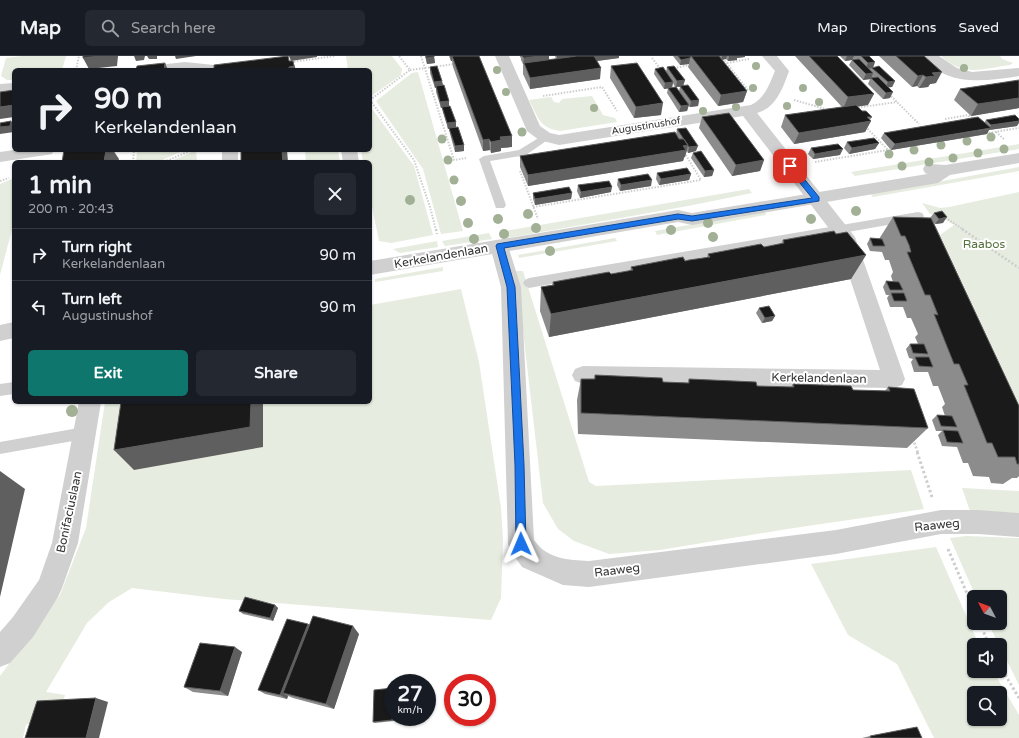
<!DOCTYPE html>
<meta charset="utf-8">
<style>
:root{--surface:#171b24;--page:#242831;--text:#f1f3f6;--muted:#9ea1a6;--line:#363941;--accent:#0f766e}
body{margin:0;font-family:"Varela Round",sans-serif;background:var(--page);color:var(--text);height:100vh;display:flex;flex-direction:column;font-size:15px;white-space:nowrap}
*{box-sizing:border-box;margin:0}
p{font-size:13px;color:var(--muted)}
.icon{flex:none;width:22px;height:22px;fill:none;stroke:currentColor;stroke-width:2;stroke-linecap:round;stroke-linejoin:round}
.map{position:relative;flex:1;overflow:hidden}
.panel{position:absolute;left:12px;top:104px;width:360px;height:244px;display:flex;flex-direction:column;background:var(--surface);border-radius:6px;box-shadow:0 1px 3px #0004}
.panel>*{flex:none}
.hud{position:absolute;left:12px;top:12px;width:360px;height:84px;border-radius:6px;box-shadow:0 1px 3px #0004;background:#171b24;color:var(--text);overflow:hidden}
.needle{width:26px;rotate:311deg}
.tools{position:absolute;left:967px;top:534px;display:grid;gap:8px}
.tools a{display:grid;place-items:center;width:40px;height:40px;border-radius:6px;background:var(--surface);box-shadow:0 1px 3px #0004;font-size:20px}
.speed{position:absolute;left:384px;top:618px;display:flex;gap:8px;font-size:20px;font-weight:700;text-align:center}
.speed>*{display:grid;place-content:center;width:52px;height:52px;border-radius:50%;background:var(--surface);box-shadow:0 1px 3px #0004;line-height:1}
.speed small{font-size:10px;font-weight:400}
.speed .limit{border:6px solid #d22;background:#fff;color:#111}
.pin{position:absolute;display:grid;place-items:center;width:34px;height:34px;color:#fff;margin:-17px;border-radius:8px;box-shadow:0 2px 6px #0006}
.me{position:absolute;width:44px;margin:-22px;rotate:359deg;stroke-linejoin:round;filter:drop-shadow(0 0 3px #0008)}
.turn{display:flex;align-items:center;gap:14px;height:84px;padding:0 16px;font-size:18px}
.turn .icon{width:52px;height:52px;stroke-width:2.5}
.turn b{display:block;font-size:28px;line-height:34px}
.round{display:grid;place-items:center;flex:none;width:42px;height:42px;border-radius:6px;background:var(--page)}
.head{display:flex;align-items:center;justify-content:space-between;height:68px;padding:0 16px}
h1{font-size:24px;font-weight:700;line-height:30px}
.primary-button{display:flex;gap:8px;margin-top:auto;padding:8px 16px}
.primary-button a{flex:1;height:46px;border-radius:6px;background:var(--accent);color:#fff;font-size:16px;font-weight:700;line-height:46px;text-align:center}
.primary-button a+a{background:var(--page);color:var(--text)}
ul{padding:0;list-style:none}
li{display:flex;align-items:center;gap:12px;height:52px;padding:0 16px;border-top:1px solid var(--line)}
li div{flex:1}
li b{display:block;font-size:15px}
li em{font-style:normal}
header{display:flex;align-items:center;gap:24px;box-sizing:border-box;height:56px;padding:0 20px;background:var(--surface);border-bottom:1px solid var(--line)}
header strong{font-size:19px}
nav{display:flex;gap:22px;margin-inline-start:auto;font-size:14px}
.search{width:280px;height:36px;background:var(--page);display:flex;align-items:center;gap:10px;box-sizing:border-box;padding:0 14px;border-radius:6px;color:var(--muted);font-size:15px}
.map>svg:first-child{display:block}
</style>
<header>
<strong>Map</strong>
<div class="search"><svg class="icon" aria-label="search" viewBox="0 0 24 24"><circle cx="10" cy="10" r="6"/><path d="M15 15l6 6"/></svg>Search here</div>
<nav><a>Map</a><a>Directions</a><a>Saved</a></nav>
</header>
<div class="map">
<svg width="1019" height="682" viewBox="0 0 1019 682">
<rect width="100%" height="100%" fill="#fff"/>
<path fill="#e6ecdf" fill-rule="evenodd" d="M22,0H66L62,14H14V24H7L1,20L6,2Z
M346,0H392L402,13L401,19L370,41V14H348Z
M941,0H1000L1002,3L1013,7L1010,9C981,13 964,21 941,0Z
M418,16L463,175L441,178L423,113L376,45L412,17Z
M592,40L603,59L615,62L617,66L560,75C539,72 538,61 529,44L551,41L554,46L559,47L562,43Z
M370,50L414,110L433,179L391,187L379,185L370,141V106H363L361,94H370Z
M1019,88V93L855,120L851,116Z
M137,94H185L158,106H136Z
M196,94L197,106H169Z
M305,94H338L340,106H306Z
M1019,111V115L873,141L871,138Z
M14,122V166L0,219V128Z
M749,133L752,137L688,150L502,183L500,176Z
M1019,136V349L940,179L954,169L940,160L930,158L922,147L940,152L949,151Z
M765,155L766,159L657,179L655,175Z
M489,177L492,183L445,190L442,185Z
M615,182L617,185L519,202L518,199Z
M437,185L438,191L400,197L393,193Z
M443,211V215L375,226V223Z
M516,215H523L589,426L596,430L911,414L924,453L787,473L660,494L609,498L574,485L558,473L543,447Z
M461,233L479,306L501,452L503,484L501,542L491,564L224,543L132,532L109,546L87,567L46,636L65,639L61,652L26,669L23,682H0V620L60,539L86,472L105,346H370V249Z
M962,432L1019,435V460L971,458Z
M966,480L1019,482V629L988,567H1000V541H976L950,482Z
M936,491L979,589H974V615H993L1019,659V682H934L897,608L848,579L811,508ZM974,637H1000V663H974Z"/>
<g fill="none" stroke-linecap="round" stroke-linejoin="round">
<path stroke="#cdcdcd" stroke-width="2" stroke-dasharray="1.5 1.5" stroke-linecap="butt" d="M421,0L454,104L466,102
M652,2L661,14
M719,5L724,4L748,34
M291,6L335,0
M727,7L749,3
M674,12L690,9
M76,14L79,0
M410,14L455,8
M889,38L919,68
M543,40L602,31L617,55
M370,44L414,104L430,151L436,174
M370,44L410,14L399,0
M794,44L829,54
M855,52L897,46
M945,63L968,59L974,64
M986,76L988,77L1019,72
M996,76L1004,83
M133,106L134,94
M164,106L192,94
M815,106L888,94L866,71
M520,115L538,163
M0,125L9,122
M533,151L701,124L684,96
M943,160L964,174"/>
<path stroke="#cdcdcd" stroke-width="2.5" stroke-dasharray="2 2" stroke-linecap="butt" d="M436,173L437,178
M962,173L1019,212
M913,383L918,397"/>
<path stroke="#cdcdcd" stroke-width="3" stroke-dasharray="2.5 2.5" stroke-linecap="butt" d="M917,396L932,441
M948,493L974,554
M980,567L989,589
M1000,610L1019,642"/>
<path fill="#d0d0d0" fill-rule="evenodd" d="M545,78L549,79L550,81L549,83L526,99L490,105L506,149L504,152H496L479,103L484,100L519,94Z
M918,156L922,157L924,160L922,163L529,232L525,230L523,227L525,224L529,222Z
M14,326V338L0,340V328Z
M84,371L89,373L91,377L89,381L84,383L0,398V386Z"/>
<path fill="#d0d0d0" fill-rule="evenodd" d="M495,0H509L540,70L550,77L559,79L751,49C765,42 769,29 775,15L762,0H777L789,15C783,32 776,52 757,57L855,181L905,323L902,329L894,332L583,328L575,325L572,319L575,313L583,310L880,314L837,183L743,60L559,89L539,84L527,75Z
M923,0H939L957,12L972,16L1019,12V20C987,25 945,32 923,0Z
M185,6L214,9L216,12L215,14H142L144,11L149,10Z
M14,27V35L0,36V28Z
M14,94H54L52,98L46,99L0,106V96Z
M222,94H238V106H222Z
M341,94H357L359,106H343Z
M499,184L506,185L508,190L521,231L534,484C547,503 568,504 589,505L836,474L941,454H978L1019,457V481L978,478H941L836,498L589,531L563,529L522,511L512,497L508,488L501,231L490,190L492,185Z
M79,346H101L78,487L62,532L58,541L33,581L10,607L0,611V576L13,561L39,524L52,487Z"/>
<path fill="#d0d0d0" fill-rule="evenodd" d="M1019,97V107L950,119L938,127L932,128L692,169L678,166L370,219V205L678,154L692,157L927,118H928L925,117L923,113L925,109L931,108L945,109Z
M14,266V282L0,285V269Z"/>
</g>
<g fill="#a2b095">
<circle cx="756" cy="10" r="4"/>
<circle cx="964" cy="12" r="4"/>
<circle cx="497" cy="14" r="4"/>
<circle cx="753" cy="32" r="4"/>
<circle cx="803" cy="32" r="4"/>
<circle cx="506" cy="36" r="4"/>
<circle cx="819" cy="46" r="4"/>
<circle cx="787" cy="50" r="4"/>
<circle cx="736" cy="51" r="4"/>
<circle cx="594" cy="52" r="4"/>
<circle cx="703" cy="55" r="4"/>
<circle cx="522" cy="76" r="4.5"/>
<circle cx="991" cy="81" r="4.5"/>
<circle cx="442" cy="83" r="4.5"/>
<circle cx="967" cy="85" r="4.5"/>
<circle cx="941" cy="89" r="4.5"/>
<circle cx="1004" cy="93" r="4.5"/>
<circle cx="914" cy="94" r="4.5"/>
<circle cx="978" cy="97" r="4.5"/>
<circle cx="889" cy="98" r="4.5"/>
<circle cx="953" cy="102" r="4.5"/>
<circle cx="448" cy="104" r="4.5"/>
<circle cx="929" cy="106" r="4.5"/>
<circle cx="902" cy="110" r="4.5"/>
<circle cx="454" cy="124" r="4.5"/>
<circle cx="410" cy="144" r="5"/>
<circle cx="461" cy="145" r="5"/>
<circle cx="856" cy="155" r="5"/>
<circle cx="528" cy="158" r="5"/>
<circle cx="498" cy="163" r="5"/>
<circle cx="811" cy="163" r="5"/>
<circle cx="468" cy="167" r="5"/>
<circle cx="708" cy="167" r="5"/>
<circle cx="536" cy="172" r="5"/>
<circle cx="671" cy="174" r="5"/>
<circle cx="504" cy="178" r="5"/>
<circle cx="713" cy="181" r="5"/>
<circle cx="474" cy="183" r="5"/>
<circle cx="550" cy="195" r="5"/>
<circle cx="72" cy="355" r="6"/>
</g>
<path fill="#8c8c8c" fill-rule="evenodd" d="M425,0H434L435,7L427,8Z
M449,0H479L512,91L501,92V95L491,97L490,94L483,95L453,11L452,5H451Z
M520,0H549V4L556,3L555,0H619V2L597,5L600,23L530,33L523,18V8L521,4V1L520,2Z
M673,0H745V1L737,2V4L728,5L726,3L722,4L747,35L743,46L718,50L688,11L689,8L680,9Z
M795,0H837L868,49L857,50L862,55L872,61L870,64L871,65L865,76L794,88L781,71L785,59L842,51Z
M840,0H869L873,11L895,25L892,31H888L890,42L883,43L868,28L870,23L863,24L849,9L852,4L845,5Z
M879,0H924L936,27L930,28L928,31L919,32L917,30L912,31Z
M611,10L661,59L634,62L610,22Z
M430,11L442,25L443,29L449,45V50L464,95L455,96L450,78L449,73H448L443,56L442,51L441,52L436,36V31L435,32L430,17Z
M667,11L685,24L683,30L699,44L698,50L690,51L688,50L687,55L679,56L667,37L668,32L664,33L654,18L655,13L666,16ZM673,27L675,31H672ZM676,31H680L679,35Z
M1019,24V52L971,60L954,44L960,33Z
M702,61L764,104L760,115L732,120L699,72Z
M986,64L1017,70L989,74L987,78L891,94L881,82L884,77L984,67Z
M677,73L696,95L688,97L687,95L683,105L528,130L520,111V100L676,79Z
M847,86L879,87L875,93L849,98L844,92Z
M811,92L840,99L813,103L808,98Z
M693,97L714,114L712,120L704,121L691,102Z
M657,117L691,118L689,124L659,129L656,123Z
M618,123L651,130L620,135L617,129Z
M578,129L611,136L580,142L577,135Z
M533,137H572L571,143L535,149L533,143Z
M934,157L943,167L935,168L934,167L1019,350V420L1017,422H1012L1003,428L991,427L989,421L973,420L968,407H963L957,391L942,390L938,379L942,375H936L932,364L937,359L945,360L942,351L945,348L938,330H933L928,316H914L911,306L913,303L909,302L906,293L910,288H918L915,281L918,278L911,262H907L903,251H890L887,242L889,239H886L883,231L886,225L893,226L891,220L893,216L889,204H885L882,196L870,195L867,188L870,182L879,183L893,161L930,162Z
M836,178L866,199L851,223L549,281L540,255L541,231L552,229L553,226L611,218L630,215L631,211L685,205L707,201L708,198L764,191L781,188L783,184Z
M759,252L775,260L772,265L762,267L756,257Z
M595,319L663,326L688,327L689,323L757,330L791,331L793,328L853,334L885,335L888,331L928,372L907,392L578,378L577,344L581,323H594Z
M275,549L278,552L273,565L243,558L239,555Z
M308,568L310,569L359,578L334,653L293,642L288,640L287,643L265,638L258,634Z
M242,596L228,640L193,636L184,631Z
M393,661H394V665L375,667L373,666Z
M870,680L922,682H862Z"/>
<path fill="#5f5f5f" d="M100,0H118L117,10L89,13L83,2Z
M134,0H145L144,4L136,5Z
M147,0H157V3H149Z
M175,0H196L176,3Z
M288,0L291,11L293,5L296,14H289Z
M289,0H317V1L291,5Z
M450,0H456H452V5H451Z
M540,0H549V4L523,8L524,2Z
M557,0H582L557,4Z
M590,0H619V2L589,6Z
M722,0H727L726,3L721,4Z
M729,0H745V1L737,2V4L728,5Z
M847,0H854L852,4L845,5Z
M434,1L435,7L427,8L426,2Z
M690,2L689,8L680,9L681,4Z
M875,6L873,12L865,13L868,7Z
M165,7L168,14H164Z
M601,12L600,23L530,33V22Z
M942,16L936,27L930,28L928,31L919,32L926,21L932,17Z
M873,17L871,23L863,24L866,18Z
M923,19L917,30L912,31L918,20Z
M685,24L683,30L676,31L677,25Z
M442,25L443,31L435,32L434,26Z
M895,25L892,31L885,32L888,26Z
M673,26L672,32L664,33L665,27Z
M747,35L743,46L718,50L721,39Z
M893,36L890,42L883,43L886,37Z
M874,38L868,49L843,53L848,41Z
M1019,42V52L971,60L978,48Z
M699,44L698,50L690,51L691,45Z
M449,45V51L441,52L440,46Z
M663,47L661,59L634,62L636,51Z
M14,49V61L0,63V51Z
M689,49L687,55L679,56L681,50Z
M11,65L14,69V76L0,78V71Z
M871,65L865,76L794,88L799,77Z
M1019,65V67L1017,70L989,74L987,78L891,94L895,88L989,73L991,69Z
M456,66V72L448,73L447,67Z
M512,80V91L501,92V95L491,97V86L500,81Z
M489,83L490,94L483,95V84Z
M879,87L875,93L849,98L852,92Z
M464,89V95L455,96V90Z
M688,89L685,101H684L683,105L528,130V119Z
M698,90L696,95L688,97L689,91Z
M843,93L840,99L813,103L815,98Z
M106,94H113L119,103L118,106H104Z
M282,94H287L288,106H283Z
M764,104L760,115L732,120L736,109Z
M714,114L712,120L704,121L705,115Z
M691,118L689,124L659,129L661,123Z
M652,124L651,130L620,135L621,129Z
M612,131L611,136L580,142L581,136Z
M572,137L571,143L535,149V143Z
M947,161L943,167L935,168L939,163Z
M866,199L851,223L549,281L551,258Z
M775,260L772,265L762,267L765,262Z
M251,346H263V391L134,414L114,394Z
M0,415L25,433L0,541Z
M275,549L278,552L273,565L270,562Z
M308,568L314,573L283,637L288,640L287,643L280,639Z
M353,570L359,578L334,653L326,648Z
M235,591L242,596L228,640L220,635Z
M393,633V661H394V665L392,664Z
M96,642L108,646L99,682H86Z"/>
<path fill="#1a1a1a" stroke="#5f5f5f" d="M83,0H100L83,2Z
M288,0L289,5H293L294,10L289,11V14H214V9Z
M426,0H434V1L426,2Z
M452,0H479L512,80L500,81L501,84L491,86L489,83L483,84Z
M522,0H540L524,2Z
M577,0H594L601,12L530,22L524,7Z
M678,0H691L690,2L681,4Z
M691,0H719L747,35L721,39Z
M809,0H837L874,38L848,41Z
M861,0H869L875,6L868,7Z
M896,0H924L942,16L932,17L935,20L926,21L923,19L918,20Z
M859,3L873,17L866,18L852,4Z
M165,7L164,14H136L137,10Z
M637,7L663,47L636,51L611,10Z
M437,10L442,25L434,26L430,11Z
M674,10L685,24L677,25L667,11Z
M879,10L895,25L888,26L872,12Z
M663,11L673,26L665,27L655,13Z
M878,21L893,36L886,37L871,22Z
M1019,24V42L978,48L960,33Z
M444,29L449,45L440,46L436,30Z
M688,29L699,44L691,45L680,30Z
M676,31L689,49L681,50L668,32Z
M14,34V49L0,51V36Z
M856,49L862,55H866L872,61H867L871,65L799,77L785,59Z
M450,50L456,66L447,67L442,51Z
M729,57L764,104L736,109L702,61Z
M1015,59L1019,63V65L991,69L986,64Z
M978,61L991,72L895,88L884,77Z
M11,65L10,70L0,71V67Z
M458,71L464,89L455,90L449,72Z
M686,72L698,90L689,91L677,73Z
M675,76L679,83H684L688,89L683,90L686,94L528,119L520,100Z
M874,82L879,87L852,92L847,86Z
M838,88L843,93L815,98L811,92Z
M64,94H106L104,106H62Z
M241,94H282L283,106H241Z
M701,95L714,114L705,115L693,97Z
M687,112L691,118L661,123L657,117Z
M648,118L652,124L621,129L618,123Z
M609,125L612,131L581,136L578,129Z
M569,131L572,137L535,143L533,137Z
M942,155L947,161L939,163L934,157Z
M893,161L931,162L1019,350V408H1017L1015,401H998L992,387H987L964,329H968L959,308H954L934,258L938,259L930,239H925L907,196H911L909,189L905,180H901Z
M834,175L836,178L847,176L866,199L551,258L541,231L554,229L553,226L609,216L611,218L633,214L631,211L683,201L685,205L689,204L710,201L708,198L761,188L764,191L784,187L783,184Z
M870,182L882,183L885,190H873Z
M886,225L899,226L903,234H890Z
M891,237H904L907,245H894Z
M769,250L775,260L765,262L759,252Z
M910,288H924L928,298L913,297Z
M915,301H929L933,311L919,310Z
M595,319L662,322L663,326L689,327V323L756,326L757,330L794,331L793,328L851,330L853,334L890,335L888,331L914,333L928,372L581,357V323H595Z
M121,346H251L250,371L114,394Z
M937,359L952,360L957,371L941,370Z
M943,374L958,375L963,387L947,386Z
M245,541L275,549L270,562L239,555Z
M313,560L353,570L326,648L283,637Z
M287,563L308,568L280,639L258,634Z
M200,587L235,591L220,635L184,631Z
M393,632L392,664L373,666L374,634Z
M96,642L86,682H25L37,645Z
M917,671L922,682H871L870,680Z"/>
<path fill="#1a73e8" stroke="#114b97" d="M787,108H792L819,141V145L692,165L678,163L504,192L515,231L524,409L526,488L525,491L521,493L517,491L516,488L515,409L507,231L496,190L497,188L678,158L692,160L812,142L787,111Z"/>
<g text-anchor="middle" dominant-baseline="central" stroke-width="4" stroke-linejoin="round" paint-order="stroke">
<g font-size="10" fill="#333" stroke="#fff">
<text transform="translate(646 70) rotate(-9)">Augustinushof</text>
</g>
<g font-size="12" fill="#56703f" stroke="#fff">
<text x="984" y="188">Raabos</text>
</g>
<g font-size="12" fill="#333" stroke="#fff">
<text transform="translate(441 200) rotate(-10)">Kerkelandenlaan</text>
<text transform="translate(819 322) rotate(1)">Kerkelandenlaan</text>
<text transform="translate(69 456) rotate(-78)">Bonifaciuslaan</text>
<text transform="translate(937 469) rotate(-6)">Raaweg</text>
<text transform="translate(617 514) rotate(-7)">Raaweg</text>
</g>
</g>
</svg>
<div class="tools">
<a><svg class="needle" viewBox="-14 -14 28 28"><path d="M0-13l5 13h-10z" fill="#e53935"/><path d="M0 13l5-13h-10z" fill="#9ea1a6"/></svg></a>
<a><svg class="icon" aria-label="sound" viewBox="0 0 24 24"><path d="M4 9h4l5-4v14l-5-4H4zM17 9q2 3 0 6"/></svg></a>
<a><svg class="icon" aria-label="search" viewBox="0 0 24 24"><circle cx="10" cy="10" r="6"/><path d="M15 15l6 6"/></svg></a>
</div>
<div class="speed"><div>27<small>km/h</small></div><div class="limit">30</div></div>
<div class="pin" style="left:790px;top:110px;background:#d93025"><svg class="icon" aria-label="arrive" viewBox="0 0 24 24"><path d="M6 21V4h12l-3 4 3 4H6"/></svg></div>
<svg class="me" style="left:521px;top:488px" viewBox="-20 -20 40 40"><path d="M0-17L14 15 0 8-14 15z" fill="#1a73e8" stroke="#fff" stroke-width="4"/></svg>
<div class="hud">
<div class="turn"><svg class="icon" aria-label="right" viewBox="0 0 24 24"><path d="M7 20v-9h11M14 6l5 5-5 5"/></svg><div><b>90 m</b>Kerkelandenlaan</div></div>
</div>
<section class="panel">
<div class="head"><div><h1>1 min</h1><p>200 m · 20:43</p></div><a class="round"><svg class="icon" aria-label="close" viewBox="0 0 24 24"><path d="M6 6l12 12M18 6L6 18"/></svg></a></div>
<ul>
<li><svg class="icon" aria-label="right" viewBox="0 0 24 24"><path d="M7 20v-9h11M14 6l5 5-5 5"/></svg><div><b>Turn right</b><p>Kerkelandenlaan</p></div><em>90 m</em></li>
<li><svg class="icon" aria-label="left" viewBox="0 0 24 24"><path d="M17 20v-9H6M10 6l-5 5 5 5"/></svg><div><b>Turn left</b><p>Augustinushof</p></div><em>90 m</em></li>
</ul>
<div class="primary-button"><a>Exit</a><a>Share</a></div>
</section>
</div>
